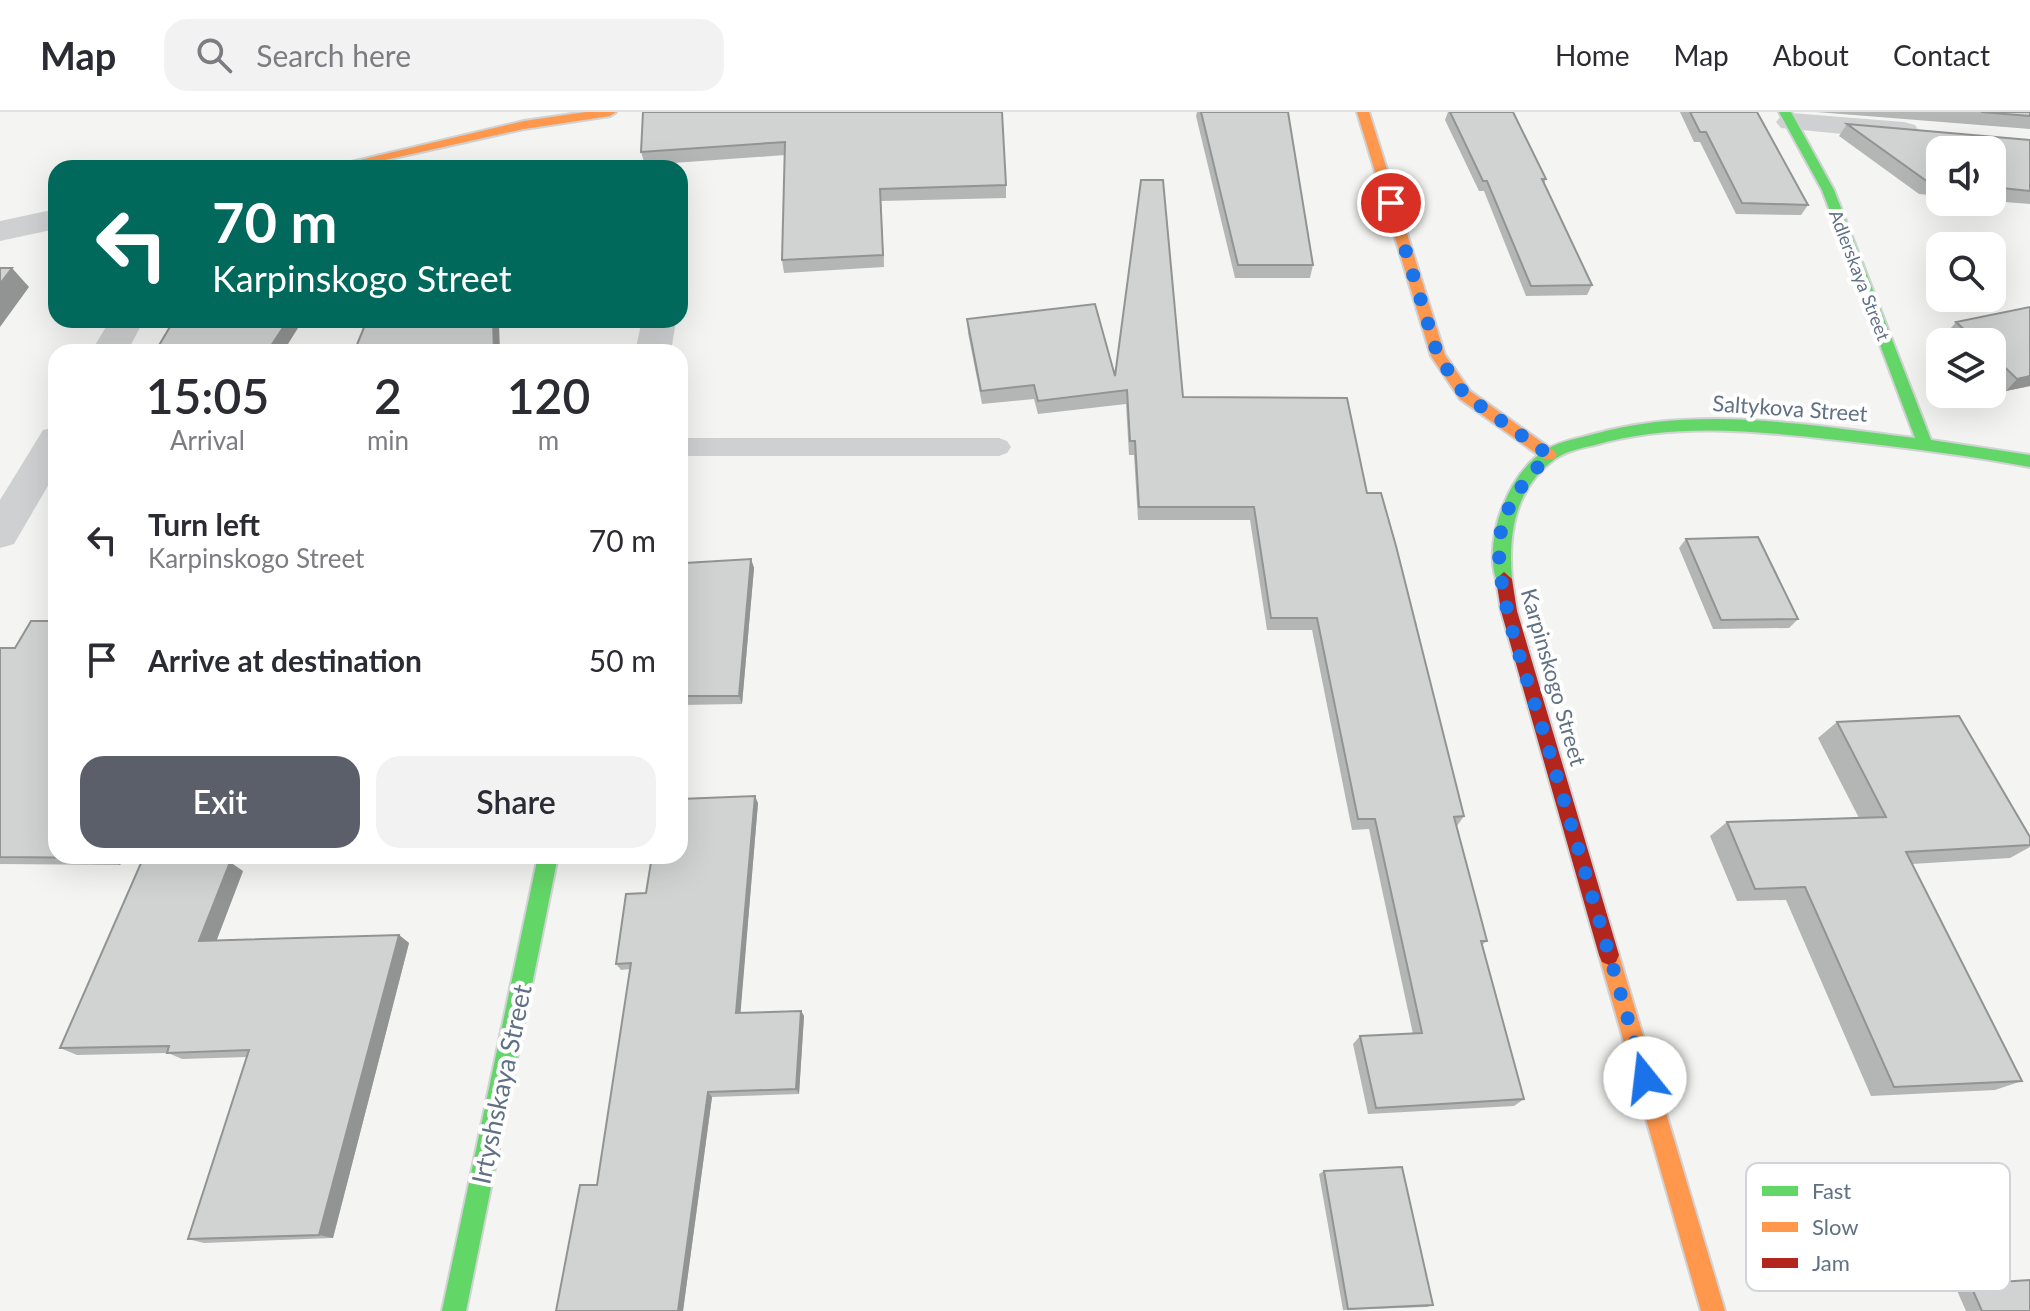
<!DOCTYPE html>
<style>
:root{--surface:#fff;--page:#f2f2f3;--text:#2b2b33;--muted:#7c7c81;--line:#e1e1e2;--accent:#5a5f69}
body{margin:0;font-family:Lato,sans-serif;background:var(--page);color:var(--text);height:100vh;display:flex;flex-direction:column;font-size:30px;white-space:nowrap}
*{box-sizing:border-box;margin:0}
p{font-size:26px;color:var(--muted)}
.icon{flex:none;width:44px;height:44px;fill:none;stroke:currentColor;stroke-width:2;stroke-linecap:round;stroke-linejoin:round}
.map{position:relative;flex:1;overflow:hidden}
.drawer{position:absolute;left:48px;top:232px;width:640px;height:520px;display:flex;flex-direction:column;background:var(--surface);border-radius:24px;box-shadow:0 8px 32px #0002}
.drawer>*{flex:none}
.guide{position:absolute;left:48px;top:48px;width:640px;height:168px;border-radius:24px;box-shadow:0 8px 32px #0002;background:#00695c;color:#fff;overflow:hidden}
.fabs{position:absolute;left:1926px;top:24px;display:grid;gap:16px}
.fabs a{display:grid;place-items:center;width:80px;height:80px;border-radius:16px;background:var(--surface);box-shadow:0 8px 32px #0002;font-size:40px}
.pin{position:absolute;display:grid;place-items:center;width:68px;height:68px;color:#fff;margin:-34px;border:4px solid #fff;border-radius:50%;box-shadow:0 2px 8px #0007}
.me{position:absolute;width:88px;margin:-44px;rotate:344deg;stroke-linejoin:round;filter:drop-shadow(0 0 6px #0008)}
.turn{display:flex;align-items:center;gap:28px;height:168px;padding:0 32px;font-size:36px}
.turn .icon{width:104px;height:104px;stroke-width:2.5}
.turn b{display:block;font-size:56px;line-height:68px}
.eta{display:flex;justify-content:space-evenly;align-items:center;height:136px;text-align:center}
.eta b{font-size:48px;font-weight:600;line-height:56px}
.primary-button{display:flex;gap:16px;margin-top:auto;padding:16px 32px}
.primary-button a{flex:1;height:92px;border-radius:24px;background:var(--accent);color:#fff;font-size:32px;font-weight:600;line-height:92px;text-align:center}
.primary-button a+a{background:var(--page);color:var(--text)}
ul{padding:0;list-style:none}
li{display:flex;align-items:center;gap:24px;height:120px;padding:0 32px}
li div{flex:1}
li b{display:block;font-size:30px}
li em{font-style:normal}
header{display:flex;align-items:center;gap:48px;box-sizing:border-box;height:112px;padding:0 40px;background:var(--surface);border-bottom:2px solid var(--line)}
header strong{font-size:38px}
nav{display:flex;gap:44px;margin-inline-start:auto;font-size:28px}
.search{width:560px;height:72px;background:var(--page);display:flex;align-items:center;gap:20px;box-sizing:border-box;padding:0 28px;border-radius:24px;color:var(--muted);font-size:30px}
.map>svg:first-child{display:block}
</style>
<header>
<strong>Map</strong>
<div class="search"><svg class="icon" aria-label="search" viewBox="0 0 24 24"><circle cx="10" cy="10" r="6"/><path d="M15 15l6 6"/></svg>Search here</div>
<nav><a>Home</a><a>Map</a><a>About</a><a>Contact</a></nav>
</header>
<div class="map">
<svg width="2030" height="1199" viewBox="0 0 2030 1199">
<rect width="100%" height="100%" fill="#f4f5f2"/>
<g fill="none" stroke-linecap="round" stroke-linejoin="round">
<defs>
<path id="fast" d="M1779,0H1791L1834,78L1931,328L2030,343V355C1966,343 1901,335 1837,328C1756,319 1674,310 1595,333C1582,336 1566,339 1555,347C1515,376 1508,421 1512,467L1510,472H1498C1488,450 1494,415 1503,394C1512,371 1526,350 1547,337C1561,329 1579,326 1594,322C1698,293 1810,313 1915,326L1822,78Z
M538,744H558L466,1199H442Z"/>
<path id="slow" d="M586,0H616L610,4L524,17L349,56H326L524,9Z
M1357,0H1369L1445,243L1470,279L1554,339L1557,343L1554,347H1544L1460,287L1431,244Z
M1609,833L1616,836L1619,843L1725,1199H1701L1599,843L1602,836Z"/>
<path id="jam" d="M1504,460L1512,467L1517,499L1619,843L1616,850L1609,853L1602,850L1599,843L1501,499L1496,467Z"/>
</defs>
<use href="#fast" stroke="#d0d2d3" stroke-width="4"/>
<use href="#slow" stroke="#d0d2d3" stroke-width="4"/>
<use href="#jam" stroke="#d0d2d3" stroke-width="4"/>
<path fill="#cfd0d1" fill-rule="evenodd" d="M680,326H999L1007,329L1011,335L1007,341L999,344H680Z"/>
<path fill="#cfd0d1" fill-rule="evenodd" d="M1791,1L1904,10L1915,13L1919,19L1915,25L1904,28L1781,16L1776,10L1781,4Z
M56,97V117L0,129V109Z
M110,208H144L127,240H91Z
M642,208H676L671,240H635Z
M56,315V360L14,432L0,436V388L43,318Z"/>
<use href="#fast" fill="#63d668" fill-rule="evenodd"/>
<use href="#slow" fill="#ff974d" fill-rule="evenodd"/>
<use href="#jam" fill="#b3261e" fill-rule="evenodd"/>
</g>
<path fill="#b4b5b5" d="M643,0L1006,73V86L881,89L884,155L784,161L782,148L785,43L645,53L641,40Z
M1197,0H1288L1313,153L1310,166H1235L1196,4Z
M1448,0H1450L1546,67L1544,71L1592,173L1587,183L1526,184L1484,79H1479L1445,8Z
M1680,0H1757L1808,93L1801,103L1736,102L1700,30H1694Z
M1816,0H2030V17Z
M1847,12L2030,28V92L1992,89V38H1940V84L1919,82L1839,24Z
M2030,195V274L2006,279L1992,267V230H1954L1946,222L1956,210Z
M967,207L1115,264L1183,285L1367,381L1464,704L1457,714L1487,829L1482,833L1524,987L1514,994L1368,1002L1353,932L1360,924L1413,922L1369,717L1352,718L1312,518H1267L1250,408H1138L1134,343H1129L1126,292L1038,302L1034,287L982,292L968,221Z
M1686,427L1798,507L1789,516L1713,517L1679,436Z
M751,447L754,456L742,592L680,593V481Z
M0,536L56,744H125L120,753L0,752Z
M1837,610L2030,725V735L2010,746L1912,752L2022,969L1995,978L1871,984L1786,788L1737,789L1710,724L1727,710L1859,706L1818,626Z
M758,691L740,901L801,899L804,904L799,982L712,985L683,1199H556L597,1073L630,857L621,858L616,852L646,781Z
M243,759L216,829L399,823L409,831L333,1126L204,1131L188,1127L247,945L182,947L168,941L77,943L60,936Z
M1324,1059L1433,1193L1427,1195L1343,1198L1319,1062Z
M1970,1172L2030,1199H1966L1955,1174Z"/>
<path fill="#929494" d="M880,77L881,89L884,155L883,143Z
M12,156L29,175L0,215V172Z
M288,208H303L283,240H267Z
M493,208H497L499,212L500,240H494Z
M2030,264V274L2006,279L2017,267Z
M751,447L754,456L742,592L739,584Z
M755,684L758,691L740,907L736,901Z
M109,744H125L120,753L109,746Z
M230,750L243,759L213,838L199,829Z
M399,823L409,831L333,1126L319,1123Z
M801,899L804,904L799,982L796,977Z
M708,980L712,985L683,1199H678Z"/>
<path fill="#d1d3d3" stroke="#929494" stroke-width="2" d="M643,0H1002L1006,73L880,77L883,143L782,148L785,30L641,40Z
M1201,0H1288L1313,153H1238Z
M1450,0H1513L1546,67H1542L1592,173L1531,174L1487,69H1483Z
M1690,0H1757L1808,93L1742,91L1706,20H1700Z
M1981,0H2030V4Z
M1847,12L2030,28V79L1992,75V38H1940V71L1928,70Z
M1141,68H1163L1183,285L1347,286L1367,381H1381L1396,434L1464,704L1454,705L1487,829H1481L1524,987L1376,996L1360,924L1422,921L1375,707H1358L1317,506H1271L1254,395H1139L1135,329H1130L1127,278L1038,289L1034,273L981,279L967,207L1095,192L1115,264Z
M0,156H12L0,172Z
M2030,195V264L2017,267L1992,243V230H1978L1956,210Z
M174,208H288L267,240H155Z
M367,208H493L494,240H354Z
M1758,425L1798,507L1721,508L1686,427Z
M751,447L739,584H680V481L685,451Z
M31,509H56V744H109V746L0,745V536H15Z
M1959,604L2030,725V733L1906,740L2022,969L1894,975L1805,775L1755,777L1727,710L1886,705L1837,610Z
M755,684L736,901L801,899L796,977L708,980L678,1199H556L580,1073H597L631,851L616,852L626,782L646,781L652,744H680V687Z
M230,750L199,829L399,823L319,1123L188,1127L249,938L167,941L169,934L60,936L141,751Z
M1402,1055L1433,1193L1348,1197L1324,1059Z
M2030,1168V1199H1982L1970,1172Z"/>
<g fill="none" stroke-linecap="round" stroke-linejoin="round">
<path stroke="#1a73e8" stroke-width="14" stroke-dasharray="0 25.2" d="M1391,91L1438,244L1465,283L1549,343C1526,367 1505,391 1500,425C1493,475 1527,565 1542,615C1577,731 1611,849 1645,966"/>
</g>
<g text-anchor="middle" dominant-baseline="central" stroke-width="8" stroke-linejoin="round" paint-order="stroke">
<g font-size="18" fill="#617185" stroke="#fff">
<text transform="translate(1860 163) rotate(69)">Adlerskaya Street</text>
</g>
<g font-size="22" fill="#617185" stroke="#fff">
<text transform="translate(1790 296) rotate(4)">Saltykova Street</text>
<text transform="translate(1554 565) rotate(74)">Karpinskogo Street</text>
</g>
<g font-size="26" fill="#617185" stroke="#fff">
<text transform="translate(501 972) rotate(-78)">Irtyshskaya Street</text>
</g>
</g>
<rect x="1746" y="1051" width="264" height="128" rx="12" fill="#fff" stroke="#d0d4da" stroke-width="2"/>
<rect x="1762" y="1074" width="36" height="10" fill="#63d668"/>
<rect x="1762" y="1110" width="36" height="10" fill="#ff974d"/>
<rect x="1762" y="1146" width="36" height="10" fill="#b3261e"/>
<g font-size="22" fill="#617185">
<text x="1812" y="1087">Fast</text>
<text x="1812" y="1123">Slow</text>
<text x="1812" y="1159">Jam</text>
</g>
</svg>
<div class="fabs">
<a><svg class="icon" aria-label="sound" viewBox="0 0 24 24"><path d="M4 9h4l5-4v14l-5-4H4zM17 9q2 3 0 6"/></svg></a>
<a><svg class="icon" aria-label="search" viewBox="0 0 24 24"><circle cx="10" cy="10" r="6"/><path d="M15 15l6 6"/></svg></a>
<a><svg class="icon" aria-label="layers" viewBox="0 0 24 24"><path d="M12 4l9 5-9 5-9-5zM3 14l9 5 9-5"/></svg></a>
</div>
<div class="pin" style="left:1391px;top:91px;background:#d93025"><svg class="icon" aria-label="arrive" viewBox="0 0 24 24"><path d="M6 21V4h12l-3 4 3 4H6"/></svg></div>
<svg class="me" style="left:1645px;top:966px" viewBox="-20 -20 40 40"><circle r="19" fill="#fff"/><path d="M0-13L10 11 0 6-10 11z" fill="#1a73e8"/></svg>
<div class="guide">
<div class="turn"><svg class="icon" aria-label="left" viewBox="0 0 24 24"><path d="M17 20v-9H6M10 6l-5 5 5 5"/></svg><div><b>70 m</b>Karpinskogo Street</div></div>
</div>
<section class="drawer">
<div class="eta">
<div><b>15:05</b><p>Arrival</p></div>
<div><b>2</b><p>min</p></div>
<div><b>120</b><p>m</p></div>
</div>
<ul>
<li><svg class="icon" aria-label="left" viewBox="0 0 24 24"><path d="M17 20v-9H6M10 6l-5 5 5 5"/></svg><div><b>Turn left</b><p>Karpinskogo Street</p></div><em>70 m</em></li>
<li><svg class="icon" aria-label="arrive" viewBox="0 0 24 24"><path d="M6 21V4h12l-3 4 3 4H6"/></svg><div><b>Arrive at destination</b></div><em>50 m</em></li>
</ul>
<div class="primary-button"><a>Exit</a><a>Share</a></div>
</section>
</div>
